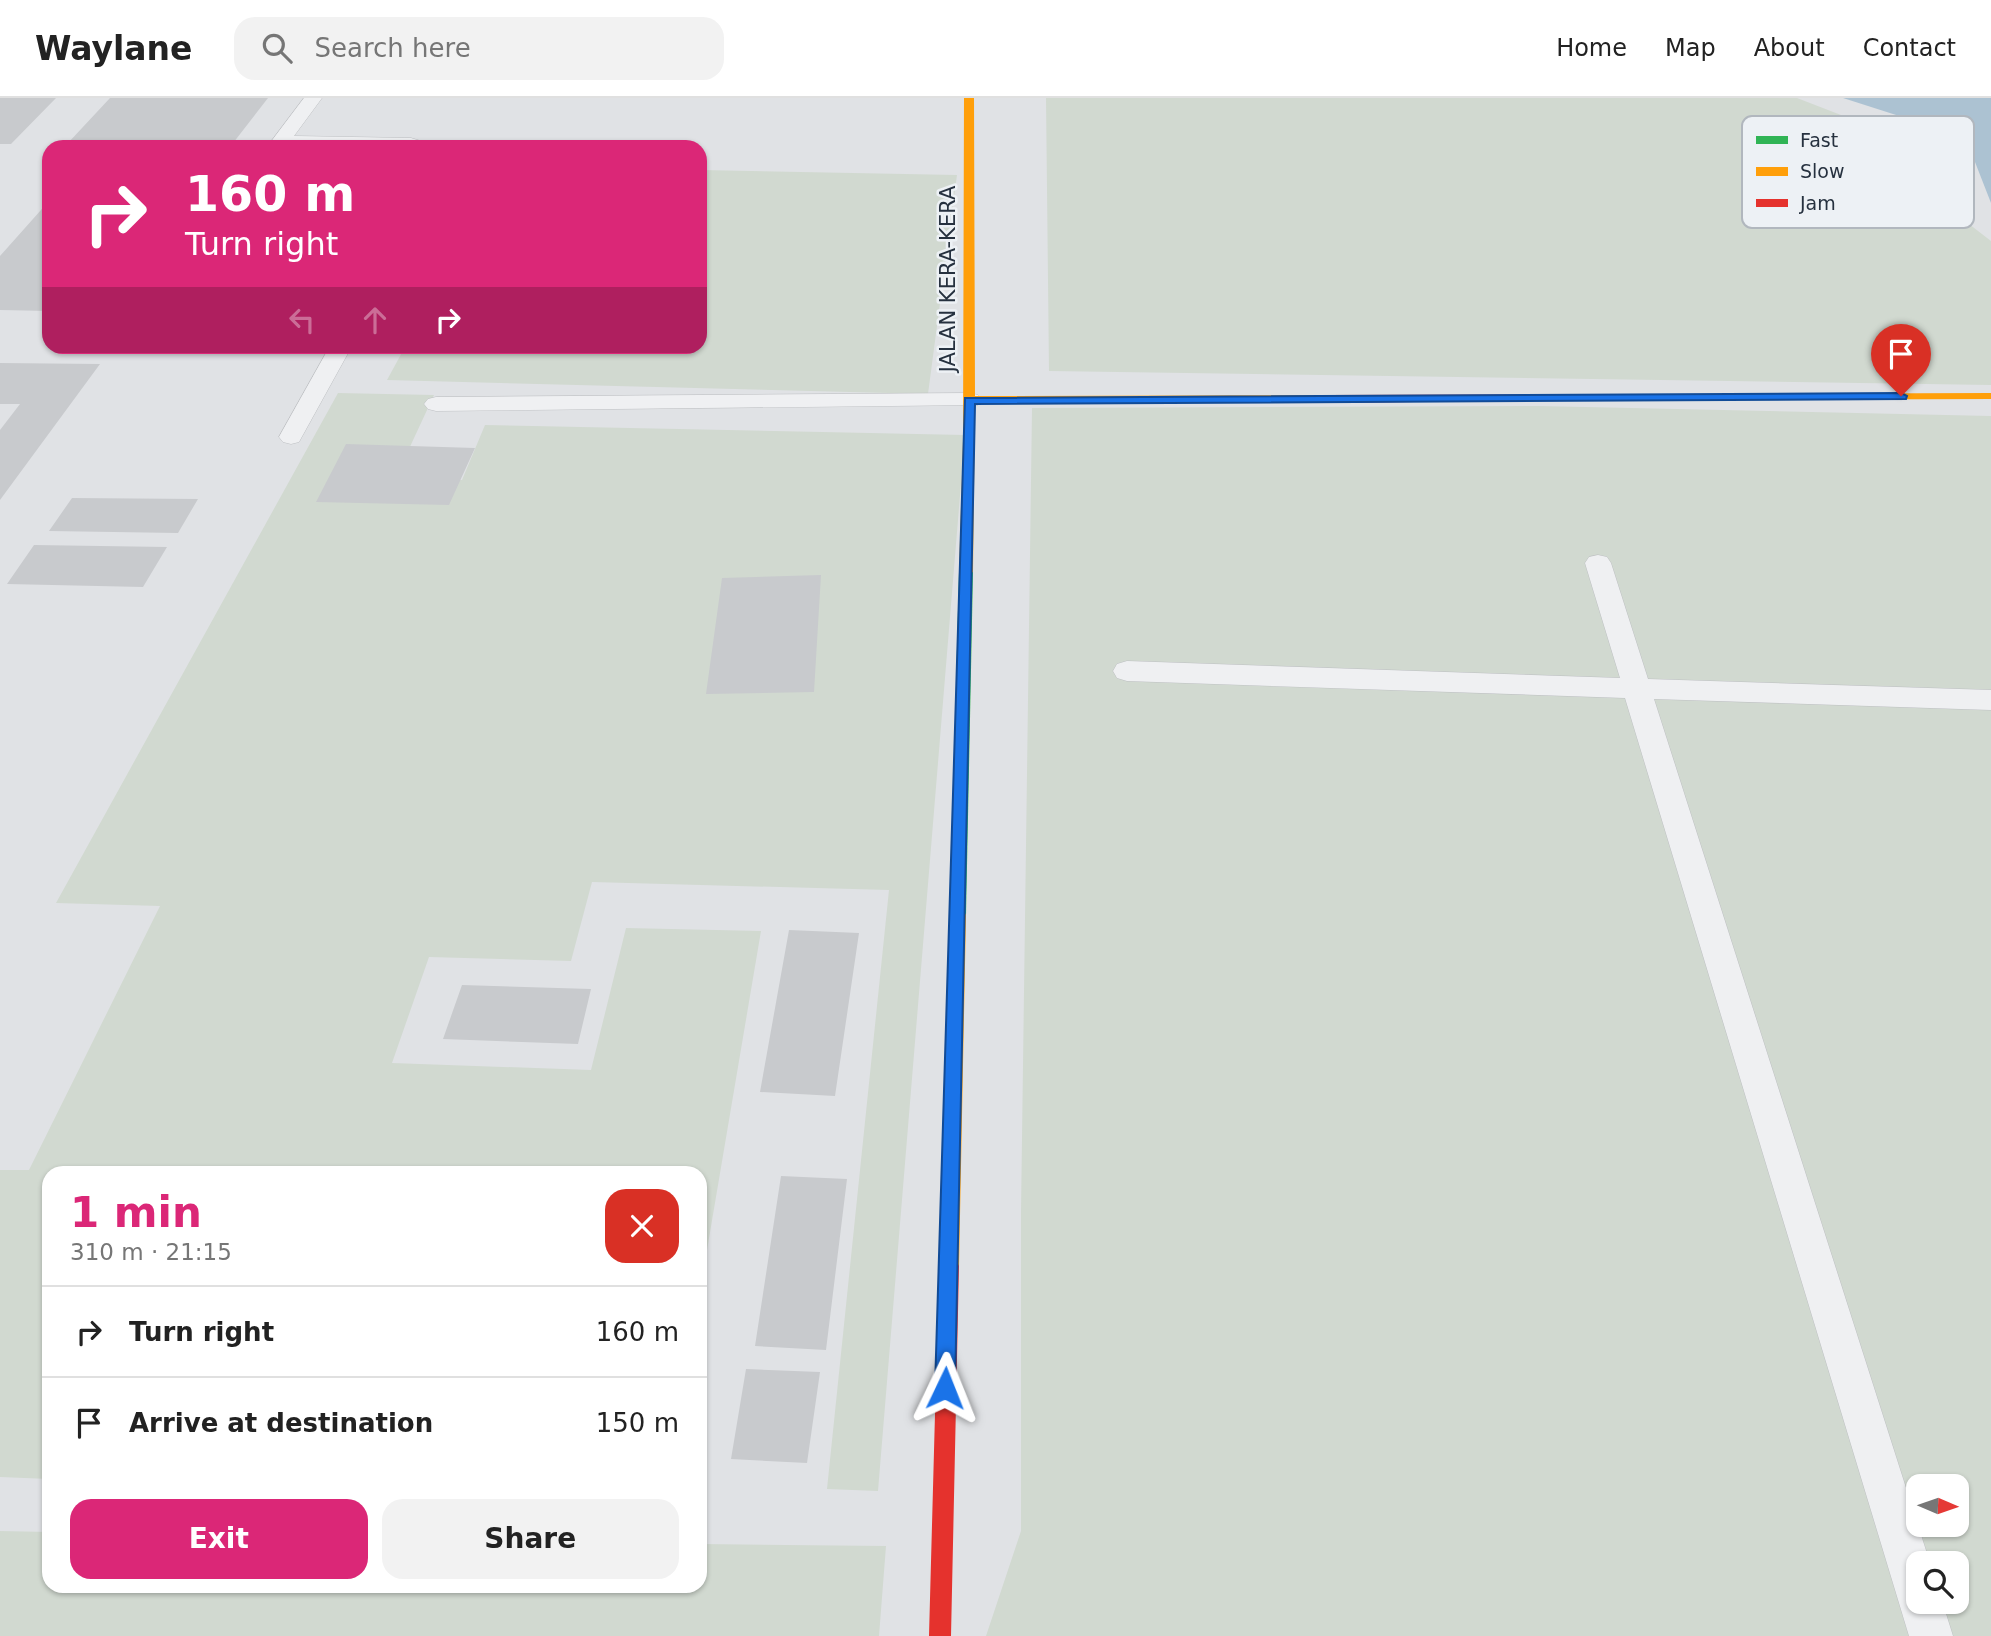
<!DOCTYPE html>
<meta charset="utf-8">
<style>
:root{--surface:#fff;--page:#f2f2f2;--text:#222;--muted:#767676;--line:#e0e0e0;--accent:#db2777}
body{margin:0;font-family:"DejaVu Sans",sans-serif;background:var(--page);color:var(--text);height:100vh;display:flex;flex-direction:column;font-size:26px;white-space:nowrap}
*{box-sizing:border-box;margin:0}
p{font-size:23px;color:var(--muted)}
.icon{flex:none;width:38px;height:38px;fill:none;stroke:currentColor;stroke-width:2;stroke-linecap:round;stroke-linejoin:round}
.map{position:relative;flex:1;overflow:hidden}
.panel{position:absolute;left:42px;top:1068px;width:665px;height:427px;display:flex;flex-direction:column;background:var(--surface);border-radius:21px;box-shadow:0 2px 5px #0004}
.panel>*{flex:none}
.guide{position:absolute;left:42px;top:42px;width:665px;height:214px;border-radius:21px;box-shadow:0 2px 5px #0004;background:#db2777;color:#fff;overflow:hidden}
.needle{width:46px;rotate:92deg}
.tools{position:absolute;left:1906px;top:1376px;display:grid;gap:14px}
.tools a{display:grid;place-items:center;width:63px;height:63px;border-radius:14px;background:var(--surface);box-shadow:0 2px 5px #0004;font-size:35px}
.pin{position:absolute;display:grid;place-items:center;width:60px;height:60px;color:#fff;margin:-72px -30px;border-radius:50% 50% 50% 0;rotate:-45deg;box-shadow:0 0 7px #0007}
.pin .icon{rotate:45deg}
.me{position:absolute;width:77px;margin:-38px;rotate:2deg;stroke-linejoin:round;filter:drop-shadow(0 0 5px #0008)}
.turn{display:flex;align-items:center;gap:24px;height:147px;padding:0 28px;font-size:32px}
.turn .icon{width:91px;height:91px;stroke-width:2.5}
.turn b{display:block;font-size:49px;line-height:60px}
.lanes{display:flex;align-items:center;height:66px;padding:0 28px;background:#0003;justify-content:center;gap:35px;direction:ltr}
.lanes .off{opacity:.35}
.round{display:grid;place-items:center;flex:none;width:74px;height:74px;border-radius:21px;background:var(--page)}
.headline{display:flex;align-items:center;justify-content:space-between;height:119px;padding:0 28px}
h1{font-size:42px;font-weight:700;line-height:52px;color:var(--accent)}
.button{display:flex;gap:14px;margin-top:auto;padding:14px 28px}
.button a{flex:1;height:80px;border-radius:21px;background:var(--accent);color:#fff;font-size:28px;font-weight:700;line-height:80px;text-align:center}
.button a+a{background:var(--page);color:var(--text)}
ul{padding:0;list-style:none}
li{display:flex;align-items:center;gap:21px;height:91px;padding:0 28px;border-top:2px solid var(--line)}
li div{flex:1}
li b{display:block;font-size:26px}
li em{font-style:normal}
header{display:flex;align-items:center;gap:42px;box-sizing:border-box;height:98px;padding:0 35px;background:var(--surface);border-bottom:2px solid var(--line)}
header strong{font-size:33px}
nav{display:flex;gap:38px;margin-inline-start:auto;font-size:24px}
.search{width:490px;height:63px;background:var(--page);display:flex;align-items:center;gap:18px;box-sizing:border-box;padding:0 24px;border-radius:21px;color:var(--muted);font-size:26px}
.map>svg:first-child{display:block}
</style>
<header>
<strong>Waylane</strong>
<div class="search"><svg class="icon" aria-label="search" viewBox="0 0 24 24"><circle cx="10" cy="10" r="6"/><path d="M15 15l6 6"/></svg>Search here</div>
<nav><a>Home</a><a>Map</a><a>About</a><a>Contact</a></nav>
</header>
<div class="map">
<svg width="1991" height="1538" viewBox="0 0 1991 1538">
<rect width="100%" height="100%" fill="#e0e2e5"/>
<path fill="#d1d9d0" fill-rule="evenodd" d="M1046,0H1797L1903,41L1949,74L1956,116L1991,143V287L1049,273Z
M700,72L957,77L928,296L387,282L405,249L700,248Z
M338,295L434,297L395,381L462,382L485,327L965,337L878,1393L827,1391L889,792L592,784L571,863L429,859L392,965L591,972L626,830L761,833L706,1158H700V1074H49V1381L0,1379V1072H29L160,808L56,805Z
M1539,308L1991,318V1538H986L1021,1433V1113L1032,310ZM1918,1388H1956V1426H1918ZM1918,1465H1956V1503H1918Z
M0,1433L49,1434V1488H700V1446L886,1448L879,1538H0Z"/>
<path fill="#acc2d2" d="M1843,0H1991V105L1975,64L1918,24Z"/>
<path fill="#c8cacd" d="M0,0H56L11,46H0Z
M110,0H268L230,49H120L123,46L68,45Z
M49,103V213L0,212V158Z
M0,265L100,266L0,402V332L20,306H0Z
M346,346L475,350L449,407L316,404Z
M72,400L198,401L178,435L49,433Z
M34,447L167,449L143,489L7,486Z
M821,477L814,594L706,596L722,480Z
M789,832L859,835L835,998L760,994Z
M462,887L591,891L578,946L443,941Z
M781,1078L847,1081L826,1252L755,1248Z
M746,1271L820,1274L807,1365L731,1361Z"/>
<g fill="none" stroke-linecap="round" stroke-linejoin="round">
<defs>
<path id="lane" d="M304,0H322L294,38L411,40L427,45L429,49H267Z
M330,248H352L299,344L291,346L283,344L279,339Z
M970,295L978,297L982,302L978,307L436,313L428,311L424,306L428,301L436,299Z
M1598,457L1607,459L1611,465L1648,581L1991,592V612L1654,601L1930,1465H1918V1503H1942L1953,1538H1909L1625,600L1127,583L1117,580L1113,573L1117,566L1127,563L1620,580L1585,465L1589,459Z"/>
</defs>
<use href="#lane" stroke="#bec0c3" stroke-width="1"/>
<use href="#lane" fill="#eff0f2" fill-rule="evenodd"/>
<path fill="#30b455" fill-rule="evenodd" d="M966,470L973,474L966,817L964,821H952L950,817L959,474Z"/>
<path fill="#ff9f0a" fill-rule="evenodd" d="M964,0H974L975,298L1325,297L1331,301L1325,305H975L973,474L966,478L959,474L963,343Z
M1991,295V301L1682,302L1676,299L1682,296Z
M958,811L964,813L966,817L959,1168L956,1174L949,1177L942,1174L939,1168L950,817L952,813Z"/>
<path fill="#e5322d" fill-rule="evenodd" d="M1682,296L1688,299L1686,301L1325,305L1319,301L1325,297Z
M949,1159L956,1162L959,1168L951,1538H929L939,1168L942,1162Z"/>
</g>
<path fill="#1a73e8" stroke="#114b97" stroke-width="2" d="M1901,295L1907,298L1906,301L975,306L955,1290L952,1297L945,1300L938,1297L935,1290L965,300Z"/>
<g text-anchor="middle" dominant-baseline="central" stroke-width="5" stroke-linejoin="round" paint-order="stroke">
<g font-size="21" fill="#26313f" stroke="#edf1f5">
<text transform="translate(948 181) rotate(-90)">JALAN KERA-KERA</text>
</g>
</g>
<rect x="1742" y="18" width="232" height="112" rx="10" fill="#edf1f5" stroke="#b1b7be" stroke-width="2"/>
<rect x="1756" y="38" width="32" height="8" fill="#30b455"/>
<rect x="1756" y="69" width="32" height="9" fill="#ff9f0a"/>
<rect x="1756" y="101" width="32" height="8" fill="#e5322d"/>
<g font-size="19" fill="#26313f">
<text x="1800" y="49">Fast</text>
<text x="1800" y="80">Slow</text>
<text x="1800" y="112">Jam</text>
</g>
</svg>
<div class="tools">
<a><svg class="needle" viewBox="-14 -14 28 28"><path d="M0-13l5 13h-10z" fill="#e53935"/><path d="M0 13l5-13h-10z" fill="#767676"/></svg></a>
<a><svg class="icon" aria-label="search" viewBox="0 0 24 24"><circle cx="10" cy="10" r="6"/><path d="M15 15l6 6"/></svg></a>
</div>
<div class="pin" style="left:1901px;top:298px;background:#d93025"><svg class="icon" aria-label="arrive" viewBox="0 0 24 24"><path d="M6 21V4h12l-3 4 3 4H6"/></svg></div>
<svg class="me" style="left:945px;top:1290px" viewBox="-20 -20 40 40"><path d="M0-17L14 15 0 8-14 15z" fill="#1a73e8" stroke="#fff" stroke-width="4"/></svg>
<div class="guide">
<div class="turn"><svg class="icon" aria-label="right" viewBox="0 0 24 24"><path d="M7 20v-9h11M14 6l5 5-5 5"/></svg><div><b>160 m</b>Turn right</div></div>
<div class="lanes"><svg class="icon off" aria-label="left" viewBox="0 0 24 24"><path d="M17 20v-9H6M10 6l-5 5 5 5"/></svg><svg class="icon off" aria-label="ahead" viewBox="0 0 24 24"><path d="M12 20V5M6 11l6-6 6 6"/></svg><svg class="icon" aria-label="right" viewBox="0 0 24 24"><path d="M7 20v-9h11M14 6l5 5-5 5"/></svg></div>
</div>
<section class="panel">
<div class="headline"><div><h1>1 min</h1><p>310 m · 21:15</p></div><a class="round" style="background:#d93025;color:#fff"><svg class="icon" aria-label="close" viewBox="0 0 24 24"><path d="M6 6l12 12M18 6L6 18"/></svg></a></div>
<ul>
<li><svg class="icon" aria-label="right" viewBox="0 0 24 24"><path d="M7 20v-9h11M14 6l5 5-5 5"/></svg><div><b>Turn right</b></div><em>160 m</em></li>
<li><svg class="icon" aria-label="arrive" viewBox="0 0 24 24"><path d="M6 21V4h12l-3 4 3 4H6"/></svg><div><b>Arrive at destination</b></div><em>150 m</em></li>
</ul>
<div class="button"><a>Exit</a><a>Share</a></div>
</section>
</div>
